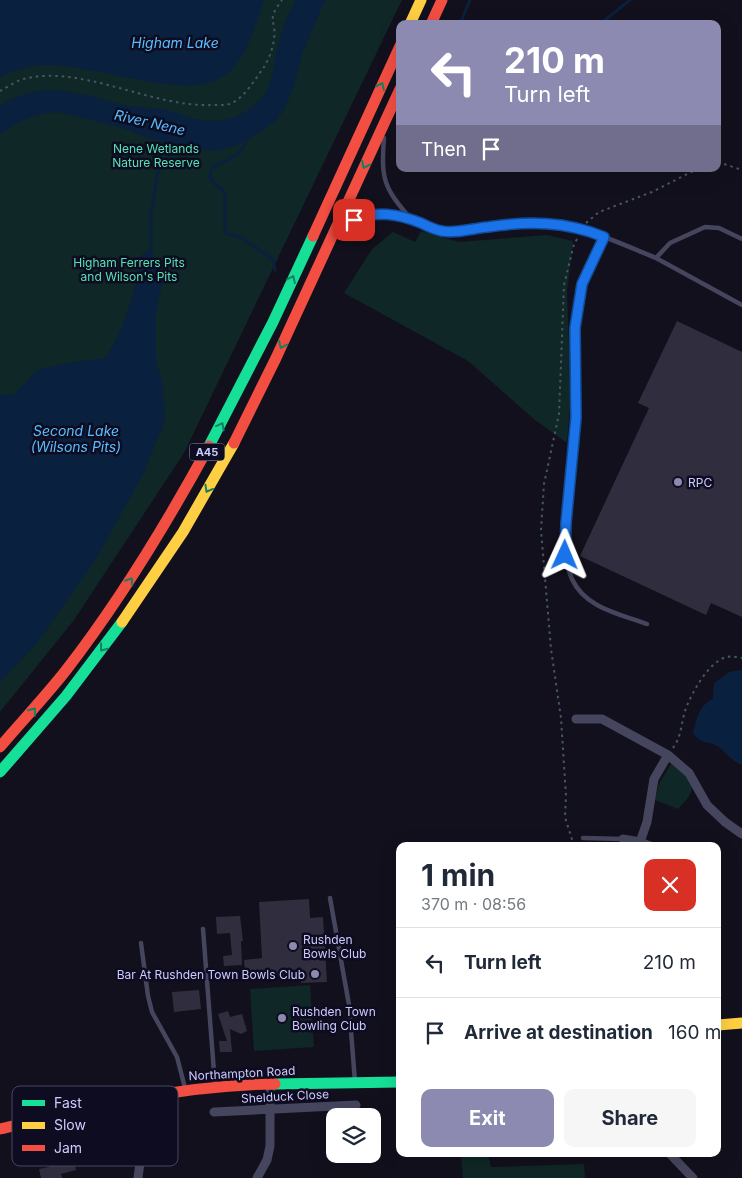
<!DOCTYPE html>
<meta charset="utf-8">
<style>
:root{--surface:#fff;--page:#f6f6f7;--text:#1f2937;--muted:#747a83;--line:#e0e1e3;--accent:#8c8ab0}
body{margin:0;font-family:Inter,sans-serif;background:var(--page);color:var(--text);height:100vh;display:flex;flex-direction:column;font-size:19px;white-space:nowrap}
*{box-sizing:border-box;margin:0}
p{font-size:16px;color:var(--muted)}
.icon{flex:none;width:28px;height:28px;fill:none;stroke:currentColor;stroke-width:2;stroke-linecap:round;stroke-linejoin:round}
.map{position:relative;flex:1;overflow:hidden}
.side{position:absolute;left:396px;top:842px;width:325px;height:315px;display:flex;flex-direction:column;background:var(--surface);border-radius:10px;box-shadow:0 5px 20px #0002}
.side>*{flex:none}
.guide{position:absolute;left:396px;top:20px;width:325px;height:152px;border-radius:10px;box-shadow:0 5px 20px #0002;background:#8c8ab0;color:#fff;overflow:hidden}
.fabs{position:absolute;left:326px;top:1108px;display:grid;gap:10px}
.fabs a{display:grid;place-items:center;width:55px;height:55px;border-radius:10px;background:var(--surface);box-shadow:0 5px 20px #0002;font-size:25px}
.pin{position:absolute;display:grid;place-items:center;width:42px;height:42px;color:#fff;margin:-21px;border-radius:10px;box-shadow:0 2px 8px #0006}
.me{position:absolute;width:55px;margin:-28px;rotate:1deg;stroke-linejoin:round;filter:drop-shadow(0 0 4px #0008)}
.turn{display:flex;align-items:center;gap:18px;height:105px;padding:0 25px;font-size:22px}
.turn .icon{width:65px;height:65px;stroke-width:2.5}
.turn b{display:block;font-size:35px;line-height:42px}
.then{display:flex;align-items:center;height:48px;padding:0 25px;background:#0003;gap:10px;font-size:19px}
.round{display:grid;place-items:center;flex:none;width:52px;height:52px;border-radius:10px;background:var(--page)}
.overview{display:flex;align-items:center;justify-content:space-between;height:85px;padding:0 25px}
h1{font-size:30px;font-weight:700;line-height:38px}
.action{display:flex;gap:10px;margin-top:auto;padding:10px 25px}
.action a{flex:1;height:58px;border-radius:10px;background:var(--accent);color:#fff;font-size:20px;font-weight:700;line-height:58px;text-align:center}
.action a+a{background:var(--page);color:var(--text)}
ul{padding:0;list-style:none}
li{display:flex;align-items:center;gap:15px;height:70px;padding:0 25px;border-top:1px solid var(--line)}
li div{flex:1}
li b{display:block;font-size:19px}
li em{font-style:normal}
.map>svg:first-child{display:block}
</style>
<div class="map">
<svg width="742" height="1178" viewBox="0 0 742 1178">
<rect width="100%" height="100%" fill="#12101c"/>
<path fill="#0f2726" d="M0,0H402L184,453L74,620L0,712Z
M421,231L459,242L547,235L573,241L567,292L571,395L567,443L535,420L468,361L344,293L372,249L393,232L415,242Z
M671,764C680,767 696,781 691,792C689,798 682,804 678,809L655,800L659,784Z
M310,985L314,1047L254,1051L250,989Z
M461,1154H488L491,1167L584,1164L585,1178H463Z"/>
<path fill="#0a203f" d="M0,0H264C257,20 248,54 232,69C224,77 211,84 199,85C148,88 98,67 48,65C31,65 15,70 0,77Z
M296,0H325L302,54L295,83L284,110L275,121L263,130L236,146L216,151L172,146L119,127L59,112L45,113L21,121L0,134V106C45,77 81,95 128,106C140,108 154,107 166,110C176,112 185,117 195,119C223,125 248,117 265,93C273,82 273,63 277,49C281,31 287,16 296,0Z
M151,247L163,281L156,313V361L163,386L165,420L144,472L96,559L37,643L0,682V395H14L37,370L67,363L106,358C124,328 136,292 140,257Z
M742,670V765C729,760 727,752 717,746C706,740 702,745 693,733C697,718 698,706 713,699L714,683L729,672Z"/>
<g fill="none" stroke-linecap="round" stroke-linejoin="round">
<path stroke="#0a203f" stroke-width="3" d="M460,24L470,0
M600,24L630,0
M246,139C243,156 225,160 212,168C206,181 216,184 225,192V231L227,234L240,237L273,259L275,270
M151,247V212L158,172L176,143"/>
</g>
<path fill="#302e3e" d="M677,321L742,352V617L711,603L706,615L580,556L649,408L638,403Z
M309,899L310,918L323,917L327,982L301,983V975L263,977V971L245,972L244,960L262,958L259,902Z
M240,916L243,941H241L242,965L224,966L223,956L232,955L230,933L217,934L216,917Z
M199,990L201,1009L174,1012L172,992Z
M228,1011L230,1017L242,1014L247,1031L241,1034L230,1029L232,1052H220L219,1041H227L218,1014Z
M71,1148L76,1170L61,1174L62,1178H41L39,1169L49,1167L46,1154Z"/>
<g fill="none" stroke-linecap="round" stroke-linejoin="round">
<path stroke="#465763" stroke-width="2" stroke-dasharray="2.5 4" stroke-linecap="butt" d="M0,91C6,88 13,83 20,80C78,62 152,108 212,105C220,105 228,106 234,102C246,95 256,78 264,67C272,54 278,33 272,20L275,10L282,0
M718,162L742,170
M586,223L599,212L652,192L697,169
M673,748C682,736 681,722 686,708C693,691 708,663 726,657C732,656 737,657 742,658
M574,846L565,817L566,796L561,718L551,649L541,530L544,484L559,414L564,285L574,244L579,236"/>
<path stroke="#45455d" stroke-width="4.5" d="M384,138C381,179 383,187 411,219
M340,234C364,207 389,210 420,223C427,226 437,231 445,231C469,231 493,224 517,222C569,218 609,239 656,258L670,243L705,227L719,228L742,239
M604,237C596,252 586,269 582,285C570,330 578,376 576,421C573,465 554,539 572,579C585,608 620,614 647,624
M656,258L742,305
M583,838L623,839
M330,898L349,1005L355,1082
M203,929L215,1085
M141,943L148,996L152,1012L177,1057L185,1088"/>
<path stroke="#45455d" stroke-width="9" d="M576,719H602L668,755L689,773L707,805L725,822L742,834
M623,839L640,842L650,846
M640,842L647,822L654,779L668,755
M136,1098L143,1139L138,1178
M214,1112L356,1105
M670,1154L693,1178
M257,1178L267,1160L270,1146V1083"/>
<path stroke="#16e098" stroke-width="11" d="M209,446L273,322L313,236
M0,772L66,696L122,622
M275,1084L400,1082"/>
<path stroke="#ffcf43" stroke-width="11" d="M410,24L421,0
M122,622L183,532L234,443
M718,1025L742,1023"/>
<path stroke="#f24e42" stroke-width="11" d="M431,24L442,0
M313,236L400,46
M234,443L276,358L400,89
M0,747C22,721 46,696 67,669C121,599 167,523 209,446
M0,1129C91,1107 181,1085 275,1084"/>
</g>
<defs><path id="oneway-chevron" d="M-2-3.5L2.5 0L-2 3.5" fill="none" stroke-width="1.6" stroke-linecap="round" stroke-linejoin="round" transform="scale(1.25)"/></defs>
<g stroke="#128162">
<use href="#oneway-chevron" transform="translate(381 86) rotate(-65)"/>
<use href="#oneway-chevron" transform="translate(365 165) rotate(115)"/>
<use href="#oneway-chevron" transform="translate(292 279) rotate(-65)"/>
<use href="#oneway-chevron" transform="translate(282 345) rotate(115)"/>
<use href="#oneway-chevron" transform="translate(221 426) rotate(-61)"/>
<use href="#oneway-chevron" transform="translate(208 489) rotate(119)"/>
<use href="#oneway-chevron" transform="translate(130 581) rotate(-57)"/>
<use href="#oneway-chevron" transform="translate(103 648) rotate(128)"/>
<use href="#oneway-chevron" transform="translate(33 711) rotate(-52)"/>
</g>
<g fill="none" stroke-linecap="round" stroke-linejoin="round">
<defs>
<path id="route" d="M354,220C376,210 398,214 421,223C427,226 435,230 442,231C455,234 474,228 488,227C528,221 566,221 604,237L582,284L575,328L576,418L566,523L565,555"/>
</defs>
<use href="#route" stroke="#114b97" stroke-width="12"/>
<use href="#route" stroke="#1a73e8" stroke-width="9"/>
</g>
<g fill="#8c8ab0" stroke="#0e0c20" stroke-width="2">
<circle cx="678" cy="482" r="5"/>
<circle cx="293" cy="946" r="5"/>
<circle cx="315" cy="974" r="5"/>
<circle cx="282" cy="1018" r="5"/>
</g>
<g text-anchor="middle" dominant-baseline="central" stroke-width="5" stroke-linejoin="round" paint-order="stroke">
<rect fill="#0e0c20" stroke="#9492bc" stroke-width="1" x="189.5" y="443.5" width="35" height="17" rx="4"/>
<g font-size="11" font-weight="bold" fill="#cecbff">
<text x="207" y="452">A45</text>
</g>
<g font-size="12" fill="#54e3b5" stroke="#0e0c20">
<text x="156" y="148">Nene Wetlands<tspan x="156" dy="14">Nature Reserve</tspan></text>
<text x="129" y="262">Higham Ferrers Pits<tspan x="129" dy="14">and Wilson's Pits</tspan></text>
</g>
<g font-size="12" fill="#cecbff" stroke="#0e0c20" text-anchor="start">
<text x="688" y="482">RPC</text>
<text x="303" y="939">Rushden<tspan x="303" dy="14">Bowls Club</tspan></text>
<text x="305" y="974" text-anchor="end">Bar At Rushden Town Bowls Club</text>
<text x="292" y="1011">Rushden Town<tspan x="292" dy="14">Bowling Club</tspan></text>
</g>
<g font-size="12" fill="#cecbff" stroke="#0e0c20">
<text transform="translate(242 1073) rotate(-3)">Northampton Road</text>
<text transform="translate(285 1096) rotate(-3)">Shelduck Close</text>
</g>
<g font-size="14" font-style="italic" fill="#59bdff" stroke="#0e0c20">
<text x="175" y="42">Higham Lake</text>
<text transform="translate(150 122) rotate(13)">River Nene</text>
<text x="76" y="430">Second Lake<tspan x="76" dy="16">(Wilsons Pits)</tspan></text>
</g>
</g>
<rect x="12" y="1086" width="166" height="80" rx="8" fill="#0e0c20" stroke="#484563" stroke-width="1"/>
<rect x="22" y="1100" width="23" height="6" fill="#16e098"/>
<rect x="22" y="1122" width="23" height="7" fill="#ffcf43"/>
<rect x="22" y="1145" width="23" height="6" fill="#f24e42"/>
<g font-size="14" fill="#cecbff">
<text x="54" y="1108">Fast</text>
<text x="54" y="1130">Slow</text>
<text x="54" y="1153">Jam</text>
</g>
</svg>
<div class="fabs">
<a><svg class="icon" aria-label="layers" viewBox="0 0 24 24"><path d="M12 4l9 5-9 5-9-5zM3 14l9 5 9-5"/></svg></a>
</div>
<div class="pin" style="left:354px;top:220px;background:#d93025"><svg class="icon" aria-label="arrive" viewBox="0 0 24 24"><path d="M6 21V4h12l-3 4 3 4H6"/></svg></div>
<svg class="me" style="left:565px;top:555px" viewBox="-20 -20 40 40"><path d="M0-17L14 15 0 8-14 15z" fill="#1a73e8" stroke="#fff" stroke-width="4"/></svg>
<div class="guide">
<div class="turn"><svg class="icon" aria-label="left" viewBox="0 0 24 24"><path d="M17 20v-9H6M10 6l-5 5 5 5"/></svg><div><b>210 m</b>Turn left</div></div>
<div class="then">Then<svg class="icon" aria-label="arrive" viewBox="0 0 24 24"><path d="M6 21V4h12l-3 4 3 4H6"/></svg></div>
</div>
<section class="side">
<div class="overview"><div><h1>1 min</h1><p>370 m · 08:56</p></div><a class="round" style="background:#d93025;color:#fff"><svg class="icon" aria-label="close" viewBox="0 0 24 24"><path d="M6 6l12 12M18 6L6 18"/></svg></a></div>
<ul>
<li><svg class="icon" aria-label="left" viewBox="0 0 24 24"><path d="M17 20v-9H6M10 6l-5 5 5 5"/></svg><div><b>Turn left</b></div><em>210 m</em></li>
<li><svg class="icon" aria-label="arrive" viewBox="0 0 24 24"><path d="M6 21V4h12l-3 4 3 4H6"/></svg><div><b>Arrive at destination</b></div><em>160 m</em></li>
</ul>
<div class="action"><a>Exit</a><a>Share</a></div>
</section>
</div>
